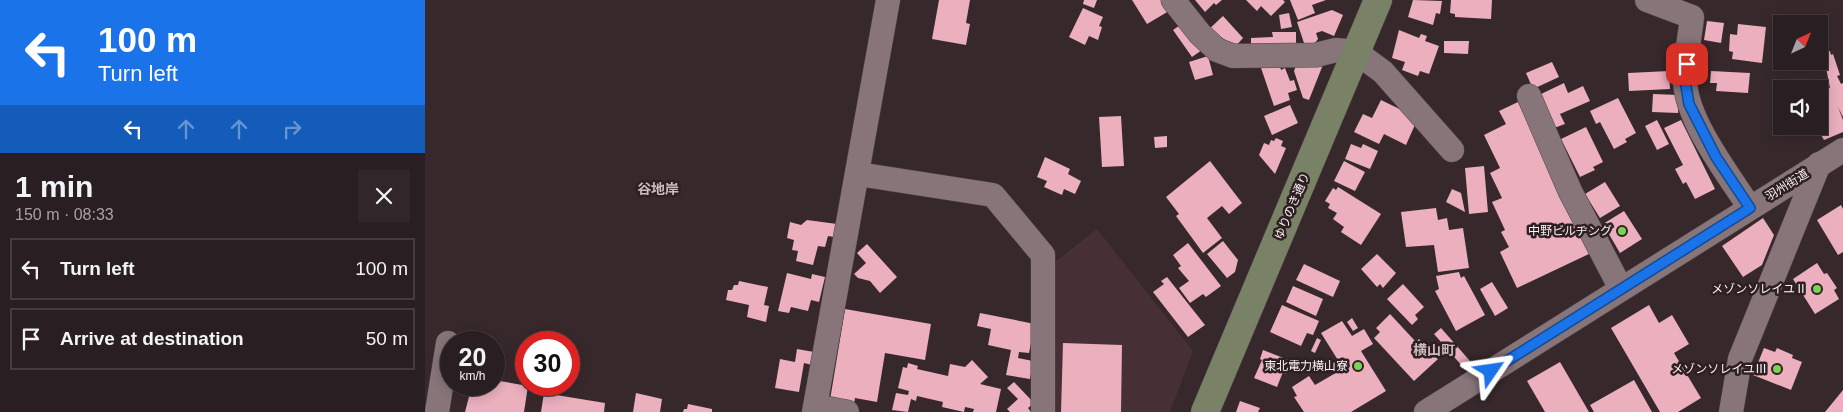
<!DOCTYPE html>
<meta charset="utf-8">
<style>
:root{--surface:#291e21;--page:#31272a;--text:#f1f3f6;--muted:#a5a2a5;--line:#453c3f}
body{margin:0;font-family:Helvetica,"Noto Sans JP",sans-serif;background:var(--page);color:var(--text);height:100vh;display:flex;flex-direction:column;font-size:19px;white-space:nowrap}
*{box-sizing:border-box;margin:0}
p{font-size:16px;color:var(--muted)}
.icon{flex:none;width:28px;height:28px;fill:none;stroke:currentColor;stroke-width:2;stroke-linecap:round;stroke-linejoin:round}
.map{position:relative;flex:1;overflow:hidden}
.drawer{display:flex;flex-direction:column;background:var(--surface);width:425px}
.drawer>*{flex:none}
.top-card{background:#1a73e8;color:#fff;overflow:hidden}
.needle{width:32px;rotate:43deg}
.buttons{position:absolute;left:1348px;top:15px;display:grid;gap:10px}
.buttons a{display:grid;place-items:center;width:55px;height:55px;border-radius:0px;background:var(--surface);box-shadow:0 2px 12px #0003,0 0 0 1px var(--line);font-size:25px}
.speed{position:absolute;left:15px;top:331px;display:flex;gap:10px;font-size:25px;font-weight:700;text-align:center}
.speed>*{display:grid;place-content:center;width:65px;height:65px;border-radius:50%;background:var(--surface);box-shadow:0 2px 12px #0003,0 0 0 1px var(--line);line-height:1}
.speed small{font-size:12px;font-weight:400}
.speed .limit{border:8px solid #d22;background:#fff;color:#111}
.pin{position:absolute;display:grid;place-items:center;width:42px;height:42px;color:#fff;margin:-21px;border-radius:10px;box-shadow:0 2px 8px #0006}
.me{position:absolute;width:55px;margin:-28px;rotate:58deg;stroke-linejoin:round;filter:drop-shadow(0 0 4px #0008)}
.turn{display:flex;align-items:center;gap:18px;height:105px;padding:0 15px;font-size:22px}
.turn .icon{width:65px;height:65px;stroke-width:2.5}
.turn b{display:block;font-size:35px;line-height:42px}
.lanes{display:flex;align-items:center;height:48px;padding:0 15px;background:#0003;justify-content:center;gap:25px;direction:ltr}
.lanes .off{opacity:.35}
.round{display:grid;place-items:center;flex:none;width:52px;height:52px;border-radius:0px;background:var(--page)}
.overview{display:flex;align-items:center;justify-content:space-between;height:85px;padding:0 15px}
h1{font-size:30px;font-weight:600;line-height:38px}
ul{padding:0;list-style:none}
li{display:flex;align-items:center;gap:15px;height:62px;margin:0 10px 8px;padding:0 5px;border:2px solid var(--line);border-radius:0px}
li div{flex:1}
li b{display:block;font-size:19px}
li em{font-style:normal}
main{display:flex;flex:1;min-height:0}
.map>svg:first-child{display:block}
</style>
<main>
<section class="drawer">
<div class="top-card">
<div class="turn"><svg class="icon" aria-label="left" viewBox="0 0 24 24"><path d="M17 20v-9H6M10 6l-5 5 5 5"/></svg><div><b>100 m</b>Turn left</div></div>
<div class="lanes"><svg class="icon" aria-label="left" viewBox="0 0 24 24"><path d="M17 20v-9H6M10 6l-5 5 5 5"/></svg><svg class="icon off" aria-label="ahead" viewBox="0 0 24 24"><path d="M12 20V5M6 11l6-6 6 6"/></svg><svg class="icon off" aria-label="ahead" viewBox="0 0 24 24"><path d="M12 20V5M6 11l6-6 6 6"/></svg><svg class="icon off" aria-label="right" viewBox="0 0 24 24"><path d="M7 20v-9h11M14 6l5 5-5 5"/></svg></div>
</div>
<div class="overview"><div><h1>1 min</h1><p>150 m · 08:33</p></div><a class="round"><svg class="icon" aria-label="close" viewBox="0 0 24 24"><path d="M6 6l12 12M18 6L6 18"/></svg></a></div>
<ul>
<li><svg class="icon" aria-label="left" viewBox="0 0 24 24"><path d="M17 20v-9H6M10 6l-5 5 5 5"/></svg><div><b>Turn left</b></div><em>100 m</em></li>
<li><svg class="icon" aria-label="arrive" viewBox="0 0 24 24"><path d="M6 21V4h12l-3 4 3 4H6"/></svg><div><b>Arrive at destination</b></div><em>50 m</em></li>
</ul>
</section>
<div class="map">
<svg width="1418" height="412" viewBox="0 0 1418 412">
<rect width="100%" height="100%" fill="#37282c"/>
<path fill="#463035" d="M672,229L768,351L745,412H628L630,262Z"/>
<path fill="#ebafbe" d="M514,0H545L541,23L545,24L541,45L507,39Z
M659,0H672L669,8L658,4Z
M707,0H737L744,11L722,24Z
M770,0H797L791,5L789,3L780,12Z
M821,0H858L860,2L846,16L836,6L832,11Z
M865,0H901L887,5L890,13L873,20Z
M988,0L1017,1L1015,14L1011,13L1008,25L983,17Z
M1026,0H1067L1066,19L1030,17V14L1025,13Z
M658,8L678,17L674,26L677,27L673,40L664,36L660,45L644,37Z
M907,10L918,15L909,36L897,31L891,33L893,39L890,43L882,46L879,43L872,22Z
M864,13L867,27L856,29L854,15Z
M798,16L818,38L810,47L796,37L792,41L782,31Z
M1282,21L1299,23L1296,43L1279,40Z
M758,23L777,50L767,57L748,30Z
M1313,24L1341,27L1337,63L1307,59L1308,52L1304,51L1305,34L1312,35Z
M974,30L994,38L996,34L1002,36L1000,41L1014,46L1004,74L995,71L993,76L977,70L980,62L967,58Z
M847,32H871V48L826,45V38L848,37Z
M1019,41H1044L1043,54L1019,53Z
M1405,51L1406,55L1408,54L1415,75L1412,76L1416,84L1418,83V117L1413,107L1418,120V132L1399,140L1391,126H1394V117L1399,115L1396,95L1400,94L1399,90L1405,88L1398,52Z
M783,56L788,75L770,80L764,62Z
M901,57L884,100L878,98L869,71L873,60Z
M834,62L854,63L856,70L860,68L865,81L869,80L872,90L863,93L865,100L849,106Z
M1127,62L1134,77L1108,89L1101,73Z
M1244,71L1245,89L1204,91L1203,73Z
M1286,71L1325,73L1323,93L1291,91L1292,83H1285Z
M1139,83L1143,93L1158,86L1165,101L1135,114L1140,124L1129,128L1114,95Z
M1228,94L1254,95L1253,113L1227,112Z
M1193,98L1211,133L1200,139L1202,142L1189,149L1175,122L1171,124L1165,111Z
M956,100L993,118L981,145L959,134L954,144L929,132L938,114L947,118Z
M1093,102L1166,253L1092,288L1075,252L1084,247L1076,232L1080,230L1067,202L1077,198L1065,173L1075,168L1059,135L1081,124L1074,111Z
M865,105L873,123L847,135L839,116Z
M696,116L699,166L677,167L674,117Z
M1232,120L1244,144L1232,150L1220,126Z
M1256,120L1290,189L1270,199L1261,182L1258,184L1250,169L1258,165L1239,128Z
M1161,127L1178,162L1168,167L1170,170L1155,177L1136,139Z
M742,136V147L730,148L729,137Z
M851,138L858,141L856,146L861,148L850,174L834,155L839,143L844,145L846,140L849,141Z
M926,144L936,148L938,144L953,151L945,169L920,159Z
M620,157L645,169L643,174L656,181L650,194L639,189L637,195L619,187L622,181L612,177Z
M785,161L817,203L804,214L797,206L782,218L797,238L778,253L751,216L754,214L741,197Z
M919,161L940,172L930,191L909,181Z
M1059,166L1063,212L1044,214L1040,168Z
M1180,182L1195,206L1175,218L1160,194Z
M913,187L956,214L936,245L916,232L919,227L908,219L912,213L903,208L905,204L900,201L908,188L911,190Z
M1027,189L1036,193L1040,212L1021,202Z
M1416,205L1418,209V252L1413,255L1392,220Z
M1011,208L1013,220L1022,218L1024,230L1038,228L1044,268L1013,272L1009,245L981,247L976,212Z
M1199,211L1217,239L1195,253L1178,224Z
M1338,218L1349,235L1337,265L1318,277L1297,246Z
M382,220L412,224L409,237L403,236L400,247L393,246L388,265L371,261L373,251L367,250L369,240L362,238L365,222L376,225Z
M798,241L813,260L810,272L802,278L782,254Z
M763,243L796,286L781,297L778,294L765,303L754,288L764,281L753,268L756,266L748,255Z
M442,244L472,277L455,293L445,281L433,278L429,274L441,263L432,253Z
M952,254L971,273L958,288L955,284L952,287L936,269Z
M1392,263L1399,274L1402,273L1412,288L1409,290L1414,299L1390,314L1368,279Z
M879,264L915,281L908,297L871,280Z
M1034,272L1036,278L1039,276L1060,315L1031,331L1010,291L1014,289L1011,276Z
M362,273L386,279L387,274L400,277L394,302L386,300L383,311L366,307L364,313L353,311Z
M742,277L780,325L763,337L728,292L739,284L736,281Z
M314,281L343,287L339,305L344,306L341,322L322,317L324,305L301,300L303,290H307L309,285H313Z
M1067,282L1083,308L1070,316L1055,289Z
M978,284L999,307L990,315L993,319L987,325L962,299Z
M868,286L898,299L891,316L861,302Z
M857,305L894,321L888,335L882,333L876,346L845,332Z
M1224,305L1234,323L1247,315L1264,344L1249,353L1276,398L1253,412H1235L1186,328Z
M420,309L506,324L500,360L460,353L452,402L430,398L429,404L405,400Z
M555,313L610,324L604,353L594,352L593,358L608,361L605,379L581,375L586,350L563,345L566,329L552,326Z
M965,314L991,342L994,339L1013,359L989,381L949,338L955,332L951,328Z
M927,318L933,328L928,331L922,322Z
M917,321L927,336L939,329L948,344L936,351L961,391L926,412H879L869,397L872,396L867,387L884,376L890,385L921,367L919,363L916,365L896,333Z
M1016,328L1045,361L1038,367L1009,334Z
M892,338L896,340L890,353L886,351Z
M638,343L697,345L696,412H636Z
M1339,348L1350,352L1352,348L1368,355L1367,358L1377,362L1366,390L1328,375Z
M372,349L389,352L387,365L379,363L374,392L350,388L355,359L370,362Z
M838,350L866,361L861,374L858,372L852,387L829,378L837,360L835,359Z
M547,360L563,377L555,384L576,389L571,412H548L549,409L540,407L539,412L517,407L518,402L492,396L491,401L486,399L483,412L467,410L471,393L483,395L484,391L473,388L478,367L482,368L483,363L493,366L492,369L523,376L525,364L540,367Z
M1135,362L1164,412H1120L1102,381Z
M69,380L103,386L99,412H40L47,385H69Z
M1209,380L1227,412H1169L1165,405Z
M589,382L609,403L603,408L606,412H585L582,409L593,399L582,388Z
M1418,390V412H1400Z
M119,393L180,403L179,412H116Z
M211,393L237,399L235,412H208Z
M815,401L835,408L833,412H811Z
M263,404L287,409V412H258L259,409H262Z"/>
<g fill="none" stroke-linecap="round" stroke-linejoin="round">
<defs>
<path id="street" d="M748,0L775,34L792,50L808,56L891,55L911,50L931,52L958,72L1027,150
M1222,0L1267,17C1265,37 1260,58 1260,79C1260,119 1303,174 1325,208
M1104,96L1145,191L1196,289
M433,174L568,195L618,255V412
M390,406L422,412
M12,412L23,343
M389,412L463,0
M1001,412L1418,150
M1306,412L1315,359L1394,164"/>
<path id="secondary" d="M780,412L953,0"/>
</defs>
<use href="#street" stroke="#53474a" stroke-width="25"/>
<use href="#secondary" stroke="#53474a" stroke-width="29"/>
<use href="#street" stroke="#877579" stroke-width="24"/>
<use href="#secondary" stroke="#798266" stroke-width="28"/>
</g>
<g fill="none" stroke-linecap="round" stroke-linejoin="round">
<defs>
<path id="route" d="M1066,371L1325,208L1291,157L1264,104L1260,80L1262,64"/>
</defs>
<use href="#route" stroke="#114b97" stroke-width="12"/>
<use href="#route" stroke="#1a73e8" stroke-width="9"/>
</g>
<g fill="#7ad156" stroke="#2d1f22" stroke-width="2">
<circle cx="1197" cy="231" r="5"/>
<circle cx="1392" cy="289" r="5"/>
<circle cx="933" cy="366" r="5"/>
<circle cx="1352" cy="369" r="5"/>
</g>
<g text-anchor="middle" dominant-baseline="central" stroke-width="5" stroke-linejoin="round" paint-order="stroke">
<g font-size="12" fill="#fbf1f3" stroke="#2d1f22">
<text transform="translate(1362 185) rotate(-32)">羽州街道</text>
<text transform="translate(867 206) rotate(-67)">ゆりのき通り</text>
</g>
<g font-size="12" fill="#fbf1f3" stroke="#2d1f22" text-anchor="end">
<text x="1187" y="231">中野ビルヂング</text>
<text x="1382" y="289">メゾンソレイユⅡ</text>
<text x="923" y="366">東北電力横山寮</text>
<text x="1342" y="369">メゾンソレイユⅢ</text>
</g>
<g font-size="14" font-weight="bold" fill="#cebbbf" stroke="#2d1f22">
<text x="233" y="189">谷地岸</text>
<text x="1009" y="350">横山町</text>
</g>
</g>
</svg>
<div class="buttons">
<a><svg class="needle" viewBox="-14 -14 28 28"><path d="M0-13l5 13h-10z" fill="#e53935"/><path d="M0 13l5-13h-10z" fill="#a5a2a5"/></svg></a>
<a><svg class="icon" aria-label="sound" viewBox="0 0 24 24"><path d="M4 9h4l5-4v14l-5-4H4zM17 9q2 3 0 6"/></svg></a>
</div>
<div class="speed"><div>20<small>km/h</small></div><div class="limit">30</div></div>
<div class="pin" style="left:1262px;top:64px;background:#d93025"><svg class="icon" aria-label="arrive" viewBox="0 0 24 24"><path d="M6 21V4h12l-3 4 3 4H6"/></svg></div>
<svg class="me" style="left:1066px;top:371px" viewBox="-20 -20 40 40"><path d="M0-17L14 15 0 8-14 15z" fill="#1a73e8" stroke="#fff" stroke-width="4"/></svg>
</div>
</main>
